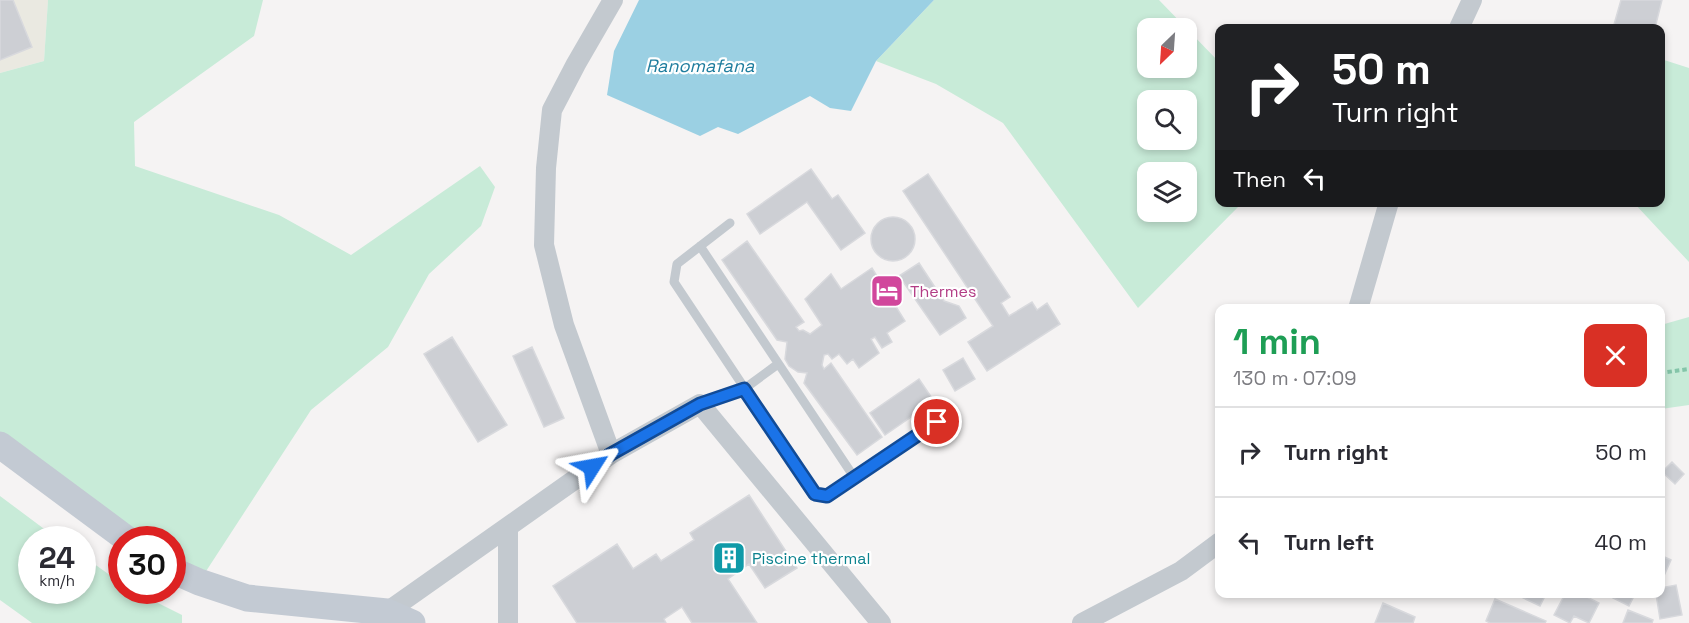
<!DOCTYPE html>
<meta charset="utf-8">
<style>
:root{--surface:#fff;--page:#f2f2f3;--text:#2b2b33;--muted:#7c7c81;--line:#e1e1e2}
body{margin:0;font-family:"Space Grotesk",sans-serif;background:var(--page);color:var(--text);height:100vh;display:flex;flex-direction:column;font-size:22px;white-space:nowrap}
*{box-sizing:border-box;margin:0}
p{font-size:20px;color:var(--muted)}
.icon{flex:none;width:33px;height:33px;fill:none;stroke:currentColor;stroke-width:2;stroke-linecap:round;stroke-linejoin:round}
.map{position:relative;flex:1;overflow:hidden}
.side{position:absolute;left:1215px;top:304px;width:450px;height:294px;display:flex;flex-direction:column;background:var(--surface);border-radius:12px;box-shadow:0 3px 9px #0003}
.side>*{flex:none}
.banner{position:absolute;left:1215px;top:24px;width:450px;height:183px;border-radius:12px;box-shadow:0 3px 9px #0003;background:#202124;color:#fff;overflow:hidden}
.needle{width:39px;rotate:205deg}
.controls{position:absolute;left:1137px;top:18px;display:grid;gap:12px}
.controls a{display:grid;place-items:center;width:60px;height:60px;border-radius:12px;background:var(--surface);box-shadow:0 3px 9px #0003;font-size:30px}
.speed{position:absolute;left:18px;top:526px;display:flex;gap:12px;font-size:30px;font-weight:700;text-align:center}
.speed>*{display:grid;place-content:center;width:78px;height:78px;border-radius:50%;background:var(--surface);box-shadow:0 3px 9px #0003;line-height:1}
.speed small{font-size:15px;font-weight:400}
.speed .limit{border:9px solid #d22;background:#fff;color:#111}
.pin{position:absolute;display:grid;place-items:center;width:51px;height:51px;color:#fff;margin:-26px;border:3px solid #fff;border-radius:50%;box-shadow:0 2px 6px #0007}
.me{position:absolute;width:66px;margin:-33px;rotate:56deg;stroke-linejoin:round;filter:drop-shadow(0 0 4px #0008)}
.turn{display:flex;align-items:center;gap:21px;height:126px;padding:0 18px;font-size:27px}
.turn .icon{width:78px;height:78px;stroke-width:2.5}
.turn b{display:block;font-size:42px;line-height:51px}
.then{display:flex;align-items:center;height:57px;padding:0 18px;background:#0003;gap:12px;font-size:22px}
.round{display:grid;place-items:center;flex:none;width:63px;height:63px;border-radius:12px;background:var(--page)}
.head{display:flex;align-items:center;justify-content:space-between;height:102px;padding:0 18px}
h1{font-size:36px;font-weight:700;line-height:45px;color:#1e9e55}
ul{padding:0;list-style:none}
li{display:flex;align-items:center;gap:18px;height:90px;padding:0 18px;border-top:2px solid var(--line)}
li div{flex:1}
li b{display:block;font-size:22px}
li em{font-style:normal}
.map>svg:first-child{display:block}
</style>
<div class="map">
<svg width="1689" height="623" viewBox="0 0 1689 623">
<rect width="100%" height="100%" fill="#f5f3f3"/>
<path fill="#eae9e1" d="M0,0H48L44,61L0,73Z"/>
<path fill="#c8ebd8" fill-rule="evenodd" d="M48,0H263L254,36L134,122L135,166L279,215L351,255L480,166L495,187L481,226L429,274L388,347L311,410L199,582L173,570L172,540H128L0,445V73L44,61Z
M934,0H1159L1219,62L1220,202L1242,203L1138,308L1003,123L936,84L876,61ZM1148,28H1186V68H1148ZM1148,100H1186V140H1148ZM1148,172H1186V212H1148Z
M1661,59L1689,68V262L1634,203L1660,202Z
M1689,317V405L1661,409V325Z
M0,496L59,540H32V591H82L83,556L121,583L122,591H134L182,615V623H32L0,600Z"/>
<path fill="#9bd0e3" d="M639,0H934L876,61L851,111L830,108L810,96L738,134L718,127L700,136L607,95L614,51Z"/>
<path fill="#cdcfd4" stroke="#d8d9dd" stroke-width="1.5" d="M0,0H13L32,47L0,60Z
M1621,0H1662L1655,28H1613Z
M811,169L832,199L838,195L865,233L841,250L807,202L760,234L747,214Z
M928,174L1010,297L1001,303L1009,316L1032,302L1037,310L1047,303L1060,324L987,371L968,342L993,326L903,191Z
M871 239a22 22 0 1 1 44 0a22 22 0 1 1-44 0Z
M747,241L804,322L796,327L799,331L803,330L810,334L822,325L805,299L831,274L841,289L872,268L905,321L887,333L892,342L882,348L875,337L871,339L879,353L859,368L853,359L847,364L839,354L832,359L828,354L824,355L822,365L824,369L831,363L882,437L857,455L804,383L807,373L798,372L789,366L785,359L787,342L777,340L722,260Z
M919,263L944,301L959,306L966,318L940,335L899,276Z
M452,337L507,425L478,442L424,354Z
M532,347L564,418L544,427L513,356Z
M963,358L975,379L955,391L943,370Z
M919,379L934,401L885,435L870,413Z
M1672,462L1684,474L1675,484L1662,472Z
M749,495L797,568L765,588L749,564L728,579L757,623H692L682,607L664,619L666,623H577L553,586L617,544L633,569L656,554L661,561L694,540L690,533Z
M1660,555L1671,560L1660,585Z
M1676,585L1682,615L1660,619L1656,594H1660V588Z
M1515,594H1546L1540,606Z
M1565,594H1581L1599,603L1589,623L1574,616L1570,623L1554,615Z
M1615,594H1635L1629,606L1613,598Z
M1495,599L1546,621L1545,623H1490L1486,621Z
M1383,603L1415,617L1413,623H1375Z
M1628,610L1653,620L1652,623H1623Z"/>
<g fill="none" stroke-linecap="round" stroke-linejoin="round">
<path stroke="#84c5a9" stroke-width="4" stroke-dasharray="4.5 3" stroke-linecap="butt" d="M1660,373L1689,369"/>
<path stroke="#c3c9cf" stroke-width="9" d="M730,223L677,264L674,282L815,494L827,496L937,422
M700,246L854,477
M700,404L744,389L778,364"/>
<path stroke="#c3c9cf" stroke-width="20" d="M1459,28L1472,0
M1358,309L1389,202
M611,454L564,325L544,245L546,168L552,110L576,64L613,0
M508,528V623
M387,612L611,454L700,404L881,623
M1082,623L1181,571L1220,542"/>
<path stroke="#c3cad3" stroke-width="27" d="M0,445L128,540
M172,570L199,582L247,598L387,612L412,623"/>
</g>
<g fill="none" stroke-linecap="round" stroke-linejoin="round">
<defs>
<path id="route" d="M592,467L611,454L700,404L744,389L815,494L827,496L937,422"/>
</defs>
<use href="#route" stroke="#114b97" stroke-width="15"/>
<use href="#route" stroke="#1a73e8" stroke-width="10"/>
</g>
<defs>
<symbol id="hotel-square" viewBox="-11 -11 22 22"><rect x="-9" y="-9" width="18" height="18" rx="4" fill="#d1479c" stroke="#fff"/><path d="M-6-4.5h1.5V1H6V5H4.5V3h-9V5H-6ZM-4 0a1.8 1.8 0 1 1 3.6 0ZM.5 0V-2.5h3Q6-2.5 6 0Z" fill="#fff"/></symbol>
<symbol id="building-square" viewBox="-11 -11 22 22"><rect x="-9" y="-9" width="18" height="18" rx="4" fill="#0f9aa8" stroke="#fff"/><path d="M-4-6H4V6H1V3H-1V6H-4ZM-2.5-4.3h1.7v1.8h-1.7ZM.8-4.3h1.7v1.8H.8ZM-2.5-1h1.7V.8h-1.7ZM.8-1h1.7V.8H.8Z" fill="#fff"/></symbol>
</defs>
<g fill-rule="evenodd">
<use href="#hotel-square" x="868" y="272" width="38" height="38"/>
<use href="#building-square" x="710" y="539" width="38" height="38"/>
</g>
<g text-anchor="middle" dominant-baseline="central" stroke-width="4.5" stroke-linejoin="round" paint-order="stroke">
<g font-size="16" fill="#b23c85" stroke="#fff" text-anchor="start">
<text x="910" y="291">Thermes</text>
</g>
<g font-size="16" fill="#0d838f" stroke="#fff" text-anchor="start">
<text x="752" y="558">Piscine thermal</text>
</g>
<g font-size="18" font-style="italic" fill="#1f7d9e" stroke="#fff">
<text x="700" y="65">Ranomafana</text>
</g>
</g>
</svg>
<div class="controls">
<a><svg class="needle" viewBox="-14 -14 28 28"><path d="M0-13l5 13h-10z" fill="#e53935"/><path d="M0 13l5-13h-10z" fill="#7c7c81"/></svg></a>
<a><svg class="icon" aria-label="search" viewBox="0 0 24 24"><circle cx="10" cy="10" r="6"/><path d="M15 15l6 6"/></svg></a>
<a><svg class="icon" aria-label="layers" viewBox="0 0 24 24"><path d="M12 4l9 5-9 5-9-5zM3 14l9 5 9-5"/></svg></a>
</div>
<div class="speed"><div>24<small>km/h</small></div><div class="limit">30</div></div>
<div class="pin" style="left:937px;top:422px;background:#d93025"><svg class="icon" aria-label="arrive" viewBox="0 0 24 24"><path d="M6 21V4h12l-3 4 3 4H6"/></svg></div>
<svg class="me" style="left:592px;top:467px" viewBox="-20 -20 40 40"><path d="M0-17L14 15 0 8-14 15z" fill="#1a73e8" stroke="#fff" stroke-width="4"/></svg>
<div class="banner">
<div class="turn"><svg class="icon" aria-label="right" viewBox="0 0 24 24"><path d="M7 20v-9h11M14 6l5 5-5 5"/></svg><div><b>50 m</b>Turn right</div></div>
<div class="then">Then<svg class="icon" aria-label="left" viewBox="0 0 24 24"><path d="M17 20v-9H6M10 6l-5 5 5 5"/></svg></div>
</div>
<section class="side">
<div class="head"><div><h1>1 min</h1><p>130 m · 07:09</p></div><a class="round" style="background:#d93025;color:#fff"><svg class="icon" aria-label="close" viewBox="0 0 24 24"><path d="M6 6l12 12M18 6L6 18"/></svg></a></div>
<ul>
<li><svg class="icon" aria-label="right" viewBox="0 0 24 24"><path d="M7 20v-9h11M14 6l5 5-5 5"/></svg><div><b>Turn right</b></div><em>50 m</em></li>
<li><svg class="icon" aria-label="left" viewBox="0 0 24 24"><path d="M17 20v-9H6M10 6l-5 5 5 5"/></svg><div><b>Turn left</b></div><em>40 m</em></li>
</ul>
</section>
</div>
